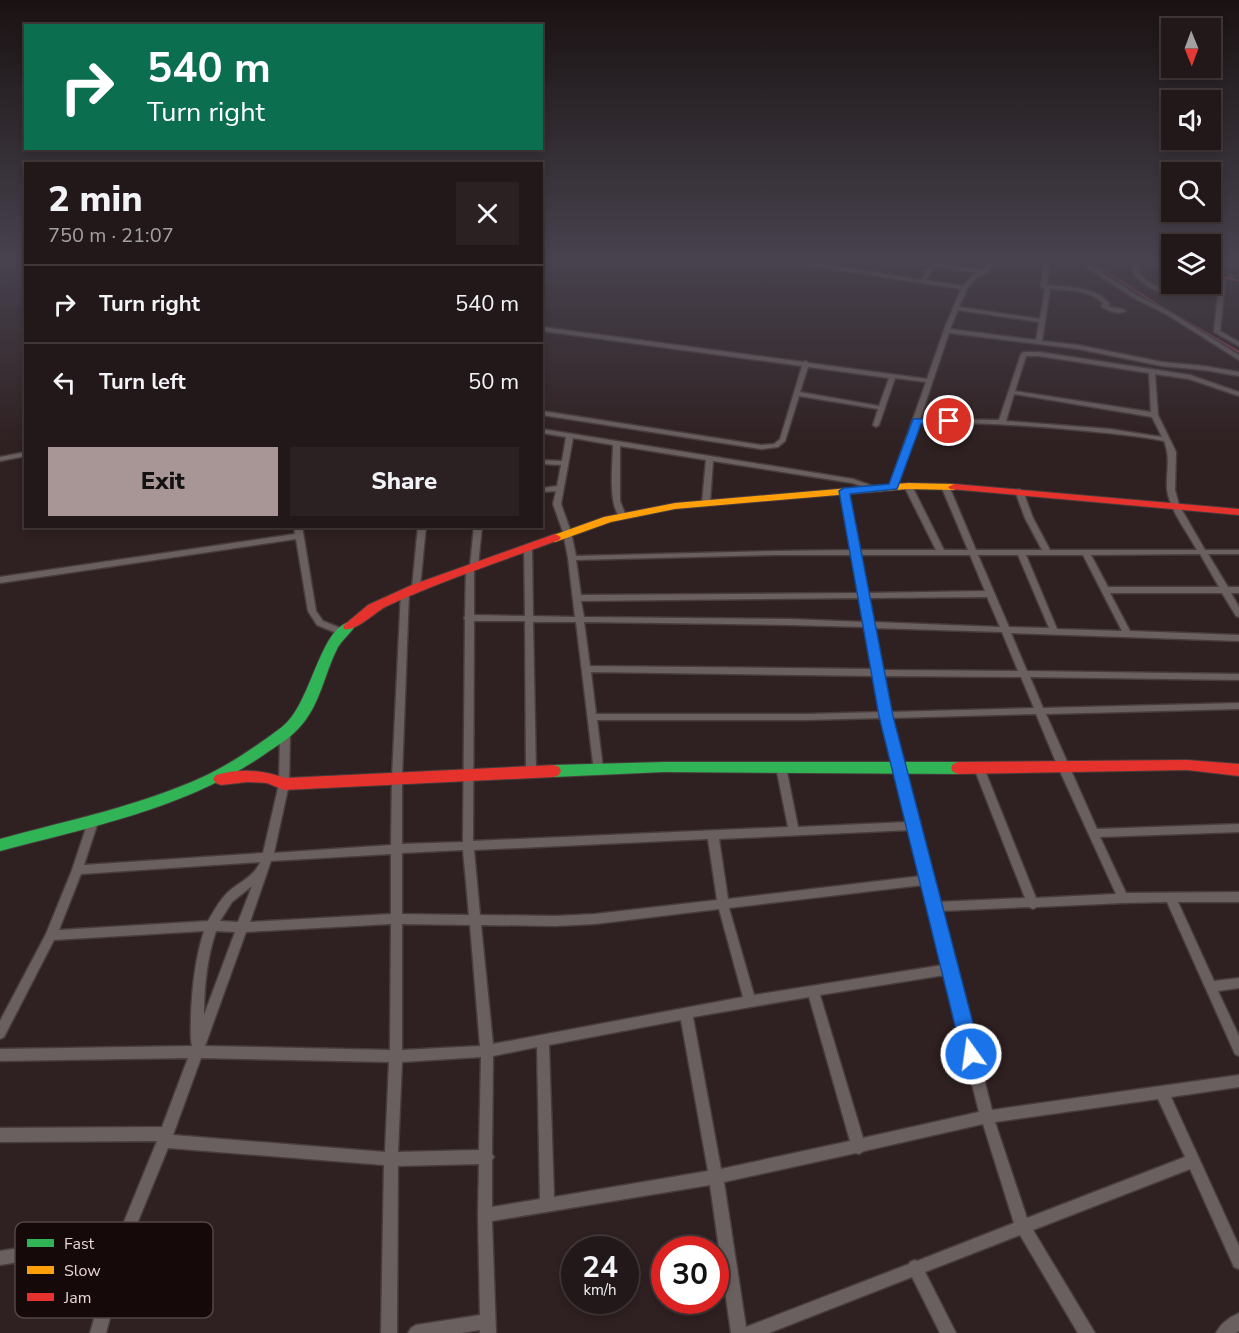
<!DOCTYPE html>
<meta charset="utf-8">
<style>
:root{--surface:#231819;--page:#2b2122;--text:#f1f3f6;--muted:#a3a0a2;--line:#403738;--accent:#a89697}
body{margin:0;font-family:"Nunito Sans",sans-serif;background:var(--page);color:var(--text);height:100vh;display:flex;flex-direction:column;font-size:22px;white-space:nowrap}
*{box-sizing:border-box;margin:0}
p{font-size:20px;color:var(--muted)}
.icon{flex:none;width:33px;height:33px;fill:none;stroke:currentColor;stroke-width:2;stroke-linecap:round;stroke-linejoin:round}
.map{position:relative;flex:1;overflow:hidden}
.drawer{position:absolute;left:24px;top:162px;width:519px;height:366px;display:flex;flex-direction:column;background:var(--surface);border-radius:0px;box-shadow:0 3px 9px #0003,0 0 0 2px var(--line)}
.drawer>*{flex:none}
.hud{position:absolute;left:24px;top:24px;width:519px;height:126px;border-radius:0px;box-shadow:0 3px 9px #0003,0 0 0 2px var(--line);background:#0b6e4f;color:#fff;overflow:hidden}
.needle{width:39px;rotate:179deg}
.buttons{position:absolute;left:1161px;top:18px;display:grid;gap:12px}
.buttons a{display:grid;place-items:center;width:60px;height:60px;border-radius:0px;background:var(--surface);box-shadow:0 3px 9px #0003,0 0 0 2px var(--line);font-size:30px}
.speed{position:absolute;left:561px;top:1236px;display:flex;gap:12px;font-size:30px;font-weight:700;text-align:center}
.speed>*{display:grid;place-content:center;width:78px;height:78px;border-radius:50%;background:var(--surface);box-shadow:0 3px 9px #0003,0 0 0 2px var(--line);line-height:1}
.speed small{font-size:15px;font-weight:400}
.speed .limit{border:9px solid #d22;background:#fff;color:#111}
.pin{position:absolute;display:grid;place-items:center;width:51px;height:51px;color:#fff;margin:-26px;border:3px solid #fff;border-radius:50%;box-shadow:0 2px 6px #0007}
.me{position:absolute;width:66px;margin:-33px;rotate:346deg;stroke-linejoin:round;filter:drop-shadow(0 0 4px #0008)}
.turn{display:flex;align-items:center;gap:21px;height:126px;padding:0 24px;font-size:27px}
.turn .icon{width:78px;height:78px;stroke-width:2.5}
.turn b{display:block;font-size:42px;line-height:51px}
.round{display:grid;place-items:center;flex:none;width:63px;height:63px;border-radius:0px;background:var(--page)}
.head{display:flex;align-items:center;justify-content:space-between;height:102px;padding:0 24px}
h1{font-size:36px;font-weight:800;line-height:45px}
.cta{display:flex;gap:12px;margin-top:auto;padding:12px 24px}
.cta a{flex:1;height:69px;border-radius:0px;background:var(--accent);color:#111;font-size:24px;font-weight:800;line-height:69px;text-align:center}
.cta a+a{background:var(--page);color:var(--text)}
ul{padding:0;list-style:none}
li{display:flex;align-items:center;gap:18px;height:78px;padding:0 24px;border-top:2px solid var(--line)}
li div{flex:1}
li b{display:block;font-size:22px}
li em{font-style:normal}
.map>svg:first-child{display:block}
</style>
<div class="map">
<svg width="1239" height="1333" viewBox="0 0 1239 1333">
<rect width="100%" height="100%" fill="#2f2021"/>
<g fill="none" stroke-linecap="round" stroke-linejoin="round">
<path stroke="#8f3e48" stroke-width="2" d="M1088,260L1155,303L1239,352"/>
<defs>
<path id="street" d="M783,260H796L921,280L929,265L903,262L900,260L930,262L931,260H937L935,263L983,270L984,269L985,264L959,260L985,261V260H991L990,270L987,273L976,278L967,289L959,307L1040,319L1045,289L1041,287L1044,260H1050L1047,285C1068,288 1095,286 1110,304L1108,306C1114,309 1121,307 1126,311C1118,315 1108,311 1101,306L1104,304C1091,289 1068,291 1050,289L1042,341L1078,345L1162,362L1204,366L1239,372V376L1204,370L1162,366L1078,349L949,333L920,419L999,420L1021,354L1024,352H1039L1190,375L1239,392V396L1189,379L1155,374L1158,415L1176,452L1175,490L1179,505L1205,550H1239V554H1208L1228,587H1239V593H1231L1239,607V617L1236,616L1222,593H1110L1130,631L1239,635V641L1011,633L1027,671L1239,674V680L1030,677L1043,708L1239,703V709L1046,714L1097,829L1239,824V832L1100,837L1126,893L1239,892V902H1178L1214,981L1239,978V988L1218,991L1239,1036V1056L1235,1054L1167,902L1123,903L1037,907L1033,909L1029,907L941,911L992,1110L1239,1075V1087L1171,1097L1239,1246V1269L1234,1267L1190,1169L1033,1230L1095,1333H1078L1020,1235L925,1272L956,1333H940L912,1277L769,1333H731L710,1185L492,1221L496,1333H480V1330L461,1333H408L411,1328L416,1325L480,1315L478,1215L479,1164L398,1166L397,1333H381L384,1165L168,1148L130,1241L106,1333H90L114,1249L88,1251L0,1265V1251L88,1237L119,1234L157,1141L0,1142V1128L162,1127L188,1058L0,1061V1049L192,1046C190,1037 191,1027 191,1017C192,988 195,959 204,931L54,940L4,1037L0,1039V1021L46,934L72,870L90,816L94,815L98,816L99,819L84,865L263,853L279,784L280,735L282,733H288L290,735L289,784L274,853L391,845L392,777L401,592L405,589L409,592L402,777V844L463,842L465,620L464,618L465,616L466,568L470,566L474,526H482L478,566L474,568V615L525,616L524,546L528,544L532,546L533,616L575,617L568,558L563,532L553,504L556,491L542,492V488L557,486L561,465L542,464V460L562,461L566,437L542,433V429L853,479L878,488L874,490L852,483L713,461L710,503L706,505L702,503L706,460L620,446V501L626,516L622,518C607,509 613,462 613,445L573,438L561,504L571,532L576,556L776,551L851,550L840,491L844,489L848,491L859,550H936L904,486L908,484L912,486L944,550H968L941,486L945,484L949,486L976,550H1042L1025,518L1015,491L1019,489L1023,491L1033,518L1050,550H1197C1187,532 1169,509 1167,489C1166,471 1171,458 1164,441C1135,435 1105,433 1076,430C1024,425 971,422 918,423L897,487L893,489H890L889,487L926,382L895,378L879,425L876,427L873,425L878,409L799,396L785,441L778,447L761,449L542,415V411L761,445L774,444L780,439L802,366L542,331V327L803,362L806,361L809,363L927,379L945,327L961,289L786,262ZM934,266L978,273L972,276L963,286L926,280ZM958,310L1039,322L1036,340L950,329ZM1026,356H1039L1149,373L1151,412L1015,391ZM808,367L889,378L879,406L800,392ZM1014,394L1152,417L1162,437L1110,429L1006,421ZM1200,554L1219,587H1108L1091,555ZM776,555H852L859,593L581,595L576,560ZM860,555H970L985,591L867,593ZM978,555H1018L1049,628L1009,627ZM1026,555H1083L1122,631L1057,629ZM987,597L1000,627L873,622L868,598ZM860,598L864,622L790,619L584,617L581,601ZM474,621H525L526,771L527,774H535L536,771L533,622H576L594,771H602L603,768L597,720H808L882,718L908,822L798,827L786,767L785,764H777L776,767L788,827L473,841ZM584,622L790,625L865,627L873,669L590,666ZM874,628L1002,632L1018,671L882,670ZM591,672L874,676L881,712L808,714H596ZM883,676L1021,677L1034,708L890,712ZM1036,714L1058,767L1116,894L1036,898L984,768L983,765H975L974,768L1025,898L938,902L891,718ZM910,830L921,876L728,899L719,839ZM708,839L717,900L595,914L556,916L480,915L474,850ZM463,850L469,915L402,914V853ZM391,854V914L250,922L271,861ZM260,862C255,876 238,883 228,892C219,901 214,911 208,921L59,930L81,874ZM923,885L943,965L754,995L729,908ZM252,886L238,922L220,921L232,902ZM719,909L743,997L493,1044L481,925L556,926L595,924ZM391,924L390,1050L205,1046L246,932ZM402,924L470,925L480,1046L402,1050ZM216,931L235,932L204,1015C204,987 207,958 216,931ZM945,975L979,1112L863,1138L820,995ZM809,997L850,1141L721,1169L693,1017ZM681,1020L708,1171L554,1197L549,1045ZM537,1047L540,1199L492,1207V1160L494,1157L492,1154L493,1056ZM481,1057L479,1150L398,1152L402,1062ZM201,1058L389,1062L385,1152L173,1135ZM1158,1099L1185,1157L1027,1218L995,1122ZM983,1124L1014,1223L917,1261L915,1260L910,1262L909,1264L746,1327L724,1182L856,1153L859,1154L864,1151Z
M1076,260H1082L1136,295L1170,312L1239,355V360L1166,314L1132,297Z
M1122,260H1140L1138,271C1148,285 1160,289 1176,290L1177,284H1181L1182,292C1163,298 1143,286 1132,271L1135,262H1125Z
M1210,260L1239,262V266L1210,264Z
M1223,273L1226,275L1220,331L1239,342V346L1214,332L1220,275Z
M26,452V456L0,461V457Z
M294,526H302L316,611L323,621L345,630L346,632L345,634H339L317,625L308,611L296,539L0,583V577L295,534Z
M418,526H426L420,588L416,591L412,588Z
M1239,1313V1331L1236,1333H1216C1220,1324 1230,1317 1239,1313Z"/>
<path id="fast" d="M1129,260L1172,264V268L1133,262Z
M349,622L355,626C350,634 343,639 338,647C324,674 320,707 298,729C289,739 276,746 265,754C187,808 91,827 0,851V839C69,820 140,806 205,776C232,763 258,745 282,727C311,705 319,630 349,622Z
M664,762H958L963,764L965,768L963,772L958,774L664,772L554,777L549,775L547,771L549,767L554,765Z"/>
<path id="slow" d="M908,483L954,484L960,487L954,490L908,489L675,509L611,522L555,542L549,538L551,536L604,517L675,503Z"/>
<path id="jam" d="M1210,271L1239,277V281L1210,276Z
M954,484L1239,509V515L950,489L948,487Z
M555,534L559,536L561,538L559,540C502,561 443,580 387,606C376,611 356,632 344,629L343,626L368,605L412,585Z
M1187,760L1239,764V776L1187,770L958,774L953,772L951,768L953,764L958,762Z
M554,765L559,767L561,771L559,775L554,777L284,790L267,783L248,782L221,785L216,783L213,779L216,775C239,768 263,770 285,778Z"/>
</defs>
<use href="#street" stroke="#483c3c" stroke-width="3"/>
<use href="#fast" stroke="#483c3c" stroke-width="2"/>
<use href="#slow" stroke="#483c3c" stroke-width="2"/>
<use href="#jam" stroke="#483c3c" stroke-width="2"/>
<use href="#street" fill="#6b6060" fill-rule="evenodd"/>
<use href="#fast" fill="#30b455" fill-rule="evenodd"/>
<use href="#slow" fill="#ff9f0a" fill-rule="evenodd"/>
<use href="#jam" fill="#e5322d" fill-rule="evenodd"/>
<defs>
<path id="rail" d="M1133,260L1172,265
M1210,272L1239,278"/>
</defs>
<use href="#rail" stroke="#6a5d5e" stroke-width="4"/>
<use href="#rail" stroke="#150909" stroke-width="2" stroke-dasharray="6" stroke-linecap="butt"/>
</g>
<linearGradient id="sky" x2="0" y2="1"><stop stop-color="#1a1212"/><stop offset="0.58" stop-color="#47424e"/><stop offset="1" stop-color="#47424e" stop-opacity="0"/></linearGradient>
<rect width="1239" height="447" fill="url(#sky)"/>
<path fill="#1a73e8" stroke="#114b97" stroke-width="1.5" d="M949,418H952V423L921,424L897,489L850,494L893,716L981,1054L978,1060L971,1063L964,1060L962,1054L879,716L839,491L844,488L889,484L913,419Z"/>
<rect x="15" y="1222" width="198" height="96" rx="9" fill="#150909" stroke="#554646" stroke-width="1.5"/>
<rect x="27" y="1239" width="27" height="8" fill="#30b455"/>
<rect x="27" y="1266" width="27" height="8" fill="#ff9f0a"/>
<rect x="27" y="1293" width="27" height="8" fill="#e5322d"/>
<g font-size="16" fill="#e9d6d6">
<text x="64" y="1249">Fast</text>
<text x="64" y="1276">Slow</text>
<text x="64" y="1303">Jam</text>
</g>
</svg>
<div class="buttons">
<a><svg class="needle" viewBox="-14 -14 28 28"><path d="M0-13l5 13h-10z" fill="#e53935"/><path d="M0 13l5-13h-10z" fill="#a3a0a2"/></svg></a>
<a><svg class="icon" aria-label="sound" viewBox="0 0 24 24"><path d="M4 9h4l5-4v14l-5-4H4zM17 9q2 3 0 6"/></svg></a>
<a><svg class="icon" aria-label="search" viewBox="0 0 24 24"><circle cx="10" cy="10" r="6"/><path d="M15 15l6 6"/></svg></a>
<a><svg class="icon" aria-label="layers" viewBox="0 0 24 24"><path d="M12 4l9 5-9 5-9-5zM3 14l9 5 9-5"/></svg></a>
</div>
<div class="speed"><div>24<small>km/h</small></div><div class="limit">30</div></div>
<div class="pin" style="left:949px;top:421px;background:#d93025"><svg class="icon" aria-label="arrive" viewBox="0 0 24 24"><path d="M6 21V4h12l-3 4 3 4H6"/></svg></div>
<svg class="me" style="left:971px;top:1054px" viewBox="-20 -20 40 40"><circle r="17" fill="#1a73e8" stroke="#fff" stroke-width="3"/><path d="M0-11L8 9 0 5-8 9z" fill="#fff"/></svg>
<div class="hud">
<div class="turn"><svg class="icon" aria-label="right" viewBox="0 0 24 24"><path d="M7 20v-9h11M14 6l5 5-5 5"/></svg><div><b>540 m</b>Turn right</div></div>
</div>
<section class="drawer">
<div class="head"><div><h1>2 min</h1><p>750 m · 21:07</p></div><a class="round"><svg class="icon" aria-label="close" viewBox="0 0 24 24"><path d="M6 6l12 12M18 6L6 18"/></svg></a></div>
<ul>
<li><svg class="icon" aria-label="right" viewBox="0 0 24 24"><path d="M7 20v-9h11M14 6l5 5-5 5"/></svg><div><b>Turn right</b></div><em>540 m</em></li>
<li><svg class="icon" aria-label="left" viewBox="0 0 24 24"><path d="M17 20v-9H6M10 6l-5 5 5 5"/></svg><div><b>Turn left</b></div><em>50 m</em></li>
</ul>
<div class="cta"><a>Exit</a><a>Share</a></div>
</section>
</div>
